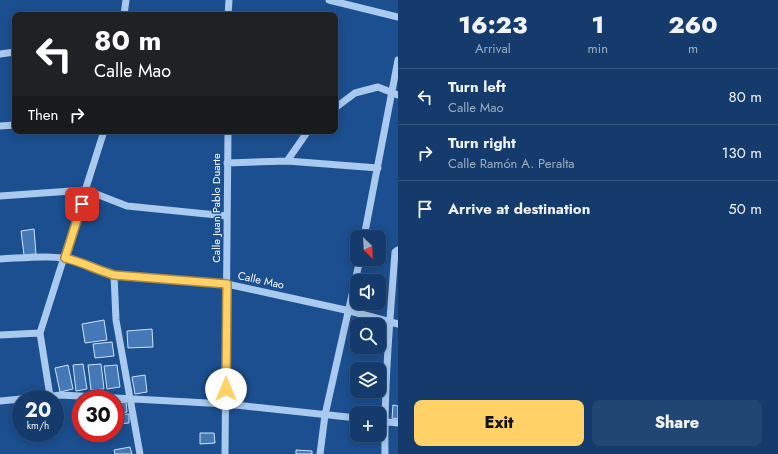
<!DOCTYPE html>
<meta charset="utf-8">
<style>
:root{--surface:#143b6b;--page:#214673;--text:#f1f3f6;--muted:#9dadc1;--line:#33557e;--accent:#ffd166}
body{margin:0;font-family:Jost,sans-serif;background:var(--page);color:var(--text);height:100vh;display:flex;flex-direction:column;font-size:15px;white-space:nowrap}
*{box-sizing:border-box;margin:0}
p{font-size:13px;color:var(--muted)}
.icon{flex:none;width:22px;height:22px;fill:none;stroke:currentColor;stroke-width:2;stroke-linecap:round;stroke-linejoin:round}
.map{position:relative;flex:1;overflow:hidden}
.sheet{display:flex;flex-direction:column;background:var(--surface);width:380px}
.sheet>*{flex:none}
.hud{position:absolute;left:12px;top:12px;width:326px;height:122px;border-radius:8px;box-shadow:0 2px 10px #0003,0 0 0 1px var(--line);background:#202124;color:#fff;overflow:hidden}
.needle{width:26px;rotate:156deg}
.tools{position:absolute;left:350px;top:230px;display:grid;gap:8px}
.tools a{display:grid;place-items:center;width:36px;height:36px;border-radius:8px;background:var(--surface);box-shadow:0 2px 10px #0003,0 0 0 1px var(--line);font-size:20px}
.speed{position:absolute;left:12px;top:390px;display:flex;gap:8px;font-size:20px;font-weight:700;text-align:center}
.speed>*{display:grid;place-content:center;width:52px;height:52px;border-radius:50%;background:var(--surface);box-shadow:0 2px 10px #0003,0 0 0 1px var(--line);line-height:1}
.speed small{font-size:10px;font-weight:400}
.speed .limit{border:6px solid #d22;background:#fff;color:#111}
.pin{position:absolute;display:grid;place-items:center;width:34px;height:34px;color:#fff;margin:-17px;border-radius:8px;box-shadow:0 2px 6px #0006}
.me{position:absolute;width:44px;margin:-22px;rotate:0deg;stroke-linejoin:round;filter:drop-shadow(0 0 3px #0008)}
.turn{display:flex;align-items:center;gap:14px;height:84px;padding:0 16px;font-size:18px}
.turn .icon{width:52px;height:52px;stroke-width:2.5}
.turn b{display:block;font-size:28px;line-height:34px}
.then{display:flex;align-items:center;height:38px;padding:0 16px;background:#0003;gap:8px;font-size:15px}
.eta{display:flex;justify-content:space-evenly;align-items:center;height:68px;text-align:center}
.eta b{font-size:24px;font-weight:800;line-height:28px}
.action{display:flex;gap:8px;margin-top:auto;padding:8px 16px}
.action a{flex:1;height:46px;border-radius:8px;background:var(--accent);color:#111;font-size:16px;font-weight:800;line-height:46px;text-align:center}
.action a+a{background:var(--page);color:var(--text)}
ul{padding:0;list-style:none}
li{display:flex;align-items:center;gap:12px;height:56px;padding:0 16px;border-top:1px solid var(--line)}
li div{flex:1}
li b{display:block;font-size:15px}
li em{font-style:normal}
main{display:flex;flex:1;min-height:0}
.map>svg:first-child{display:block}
</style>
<main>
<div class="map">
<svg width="398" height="454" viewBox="0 0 398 454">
<rect width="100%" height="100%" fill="#1b4f8f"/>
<path fill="#4478b7" stroke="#cfe3fa" d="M34,229L36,254L24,255L21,231Z
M104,320L107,340L85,343L82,324Z
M152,329L153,347L128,348L127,331Z
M112,342L114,356L95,358L93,344Z
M83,364L87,389L76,391L73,365Z
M101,364L104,389L91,390L88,365Z
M68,365L73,389L60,392L55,368Z
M117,365L120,387L107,389L104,366Z
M145,375L147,392L135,394L132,377Z
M126,402L127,412L115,413V403Z
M393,405L398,406V419L392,418Z
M129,414V423L117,424L116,415Z
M200,433H214L215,443L200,444Z
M130,447L132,454H115L114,450Z
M296,450L312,451V454H296Z"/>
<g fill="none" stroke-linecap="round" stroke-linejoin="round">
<path stroke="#a9c9ee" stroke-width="7" d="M329,0L398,17
M124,15L126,0
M228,15L229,0
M0,54L15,52
M335,108L355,93L378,87L398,95
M0,126L15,125
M287,161L308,131
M227,163L287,161L378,168
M0,196L86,190L127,206L227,216
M364,237L398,60
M0,259C25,258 53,254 77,261C90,264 101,271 114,275L227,284L350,311L398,324
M114,275L116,320L140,454
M0,335L40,333
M50,396L40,333L104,131
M24,399L61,395L226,404L357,418
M0,401L21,399
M379,421L398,423
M225,454L228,131
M320,454L325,415L360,259
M385,454C384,387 390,319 395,252L398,250"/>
</g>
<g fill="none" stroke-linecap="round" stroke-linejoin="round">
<defs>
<path id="route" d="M82,204L65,258C82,262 97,270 114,275L227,284L226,389"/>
</defs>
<use href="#route" stroke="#a68842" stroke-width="10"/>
<use href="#route" stroke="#ffd166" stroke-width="7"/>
</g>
<g text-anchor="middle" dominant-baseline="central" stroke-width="3" stroke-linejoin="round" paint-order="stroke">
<g font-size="11" fill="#fff" stroke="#1b4f8f">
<text transform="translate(216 208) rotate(-90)">Calle Juan Pablo Duarte</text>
<text transform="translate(261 280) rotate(12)">Calle Mao</text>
</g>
</g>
</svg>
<div class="tools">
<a><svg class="needle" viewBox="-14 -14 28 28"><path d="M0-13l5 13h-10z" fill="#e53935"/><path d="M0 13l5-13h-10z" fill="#9dadc1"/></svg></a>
<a><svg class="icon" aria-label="sound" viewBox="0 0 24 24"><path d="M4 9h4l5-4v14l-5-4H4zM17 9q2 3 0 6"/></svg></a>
<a><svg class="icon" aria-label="search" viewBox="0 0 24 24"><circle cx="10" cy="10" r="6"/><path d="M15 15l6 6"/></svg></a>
<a><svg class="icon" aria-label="layers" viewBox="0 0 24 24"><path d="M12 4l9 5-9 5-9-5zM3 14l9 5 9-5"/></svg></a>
<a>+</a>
</div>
<div class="speed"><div>20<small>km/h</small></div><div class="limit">30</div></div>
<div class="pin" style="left:82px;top:204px;background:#d93025"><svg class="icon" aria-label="arrive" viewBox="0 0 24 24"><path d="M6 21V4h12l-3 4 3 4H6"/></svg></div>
<svg class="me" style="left:226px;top:389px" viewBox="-20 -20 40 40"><circle r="19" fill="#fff"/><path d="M0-13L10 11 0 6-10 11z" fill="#ffd166"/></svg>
<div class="hud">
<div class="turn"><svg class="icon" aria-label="left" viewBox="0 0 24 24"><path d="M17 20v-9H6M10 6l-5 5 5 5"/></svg><div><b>80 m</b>Calle Mao</div></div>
<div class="then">Then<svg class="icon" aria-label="right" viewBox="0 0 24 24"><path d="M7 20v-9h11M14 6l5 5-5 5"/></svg></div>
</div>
</div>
<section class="sheet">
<div class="eta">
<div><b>16:23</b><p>Arrival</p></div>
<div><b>1</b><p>min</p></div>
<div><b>260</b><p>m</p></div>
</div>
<ul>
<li><svg class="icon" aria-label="left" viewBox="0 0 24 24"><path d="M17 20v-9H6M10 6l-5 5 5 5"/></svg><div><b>Turn left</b><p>Calle Mao</p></div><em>80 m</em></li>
<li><svg class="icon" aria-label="right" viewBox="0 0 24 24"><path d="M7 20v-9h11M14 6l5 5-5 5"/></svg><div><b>Turn right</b><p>Calle Ramón A. Peralta</p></div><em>130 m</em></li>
<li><svg class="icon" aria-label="arrive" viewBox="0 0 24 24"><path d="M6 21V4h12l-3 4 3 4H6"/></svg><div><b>Arrive at destination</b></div><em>50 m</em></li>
</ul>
<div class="action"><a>Exit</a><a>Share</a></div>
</section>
</main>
